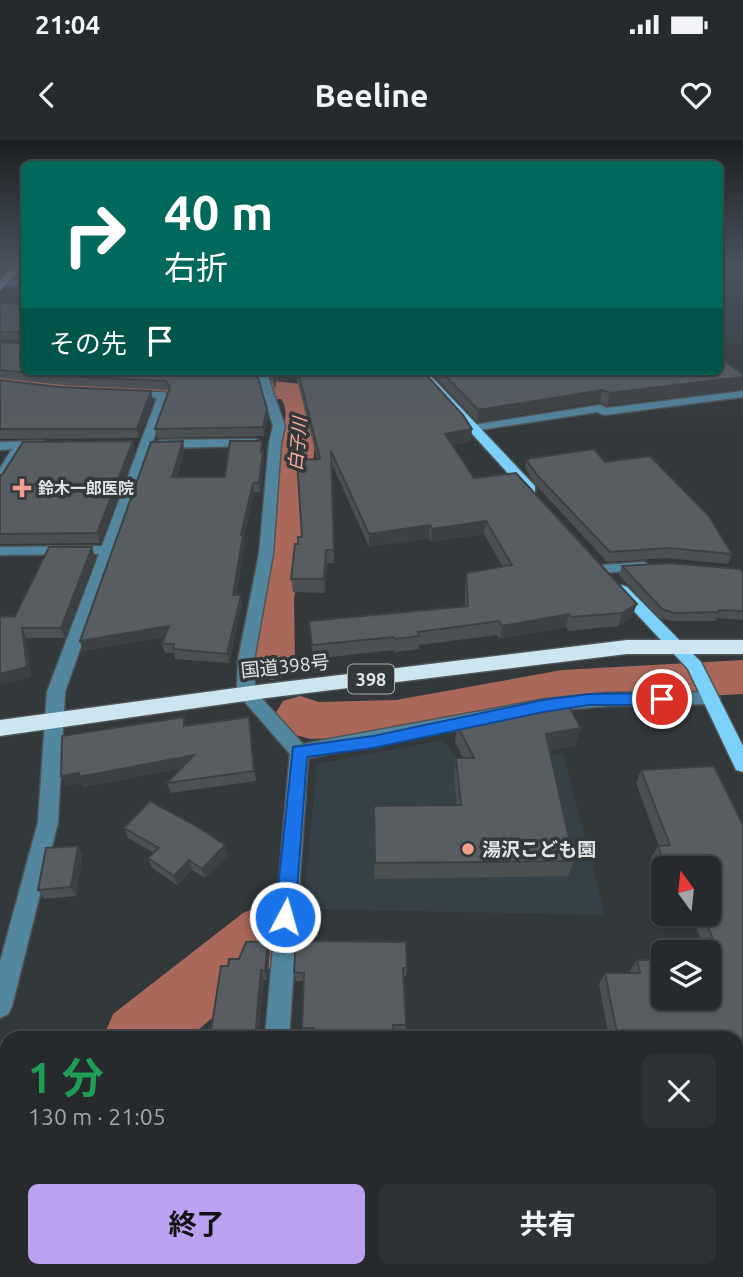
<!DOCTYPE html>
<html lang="ja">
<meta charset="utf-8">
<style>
:root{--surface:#262a2c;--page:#2e3234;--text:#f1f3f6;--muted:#a4a7a9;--line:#424648;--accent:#bca0f2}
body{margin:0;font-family:Ubuntu,"Noto Sans JP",sans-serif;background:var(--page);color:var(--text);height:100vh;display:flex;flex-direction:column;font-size:26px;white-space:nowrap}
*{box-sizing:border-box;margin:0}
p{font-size:23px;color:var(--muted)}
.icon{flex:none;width:38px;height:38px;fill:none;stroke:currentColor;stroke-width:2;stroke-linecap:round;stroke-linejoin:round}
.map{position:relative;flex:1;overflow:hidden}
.details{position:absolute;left:0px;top:891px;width:744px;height:247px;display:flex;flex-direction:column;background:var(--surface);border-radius:21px 21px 0 0;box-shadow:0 2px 5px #0004,0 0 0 2px var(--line)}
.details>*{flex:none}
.top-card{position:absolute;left:21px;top:21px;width:702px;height:214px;border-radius:10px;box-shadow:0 2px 5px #0004,0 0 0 2px var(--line);background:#00695c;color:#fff;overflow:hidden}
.needle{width:46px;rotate:345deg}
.controls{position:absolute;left:651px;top:716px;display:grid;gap:14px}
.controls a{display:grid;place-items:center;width:70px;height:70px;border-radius:10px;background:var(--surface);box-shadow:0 2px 5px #0004,0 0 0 2px var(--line);font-size:35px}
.pin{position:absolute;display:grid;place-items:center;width:60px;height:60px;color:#fff;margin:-30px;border:4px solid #fff;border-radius:50%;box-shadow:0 2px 7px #0007}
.me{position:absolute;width:77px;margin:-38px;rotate:6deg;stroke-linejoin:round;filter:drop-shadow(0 0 5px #0008)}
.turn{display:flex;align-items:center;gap:24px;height:147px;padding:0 28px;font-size:32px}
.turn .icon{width:91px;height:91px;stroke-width:2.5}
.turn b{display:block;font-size:49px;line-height:60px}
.then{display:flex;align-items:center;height:66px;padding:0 28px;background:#0003;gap:14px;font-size:26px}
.round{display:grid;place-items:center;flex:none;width:74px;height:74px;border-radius:10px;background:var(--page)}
.summary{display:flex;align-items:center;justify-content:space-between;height:119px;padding:0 28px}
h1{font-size:42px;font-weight:700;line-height:52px;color:#1e9e55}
.action{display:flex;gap:14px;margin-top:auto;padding:14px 28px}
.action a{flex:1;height:80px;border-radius:10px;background:var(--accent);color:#111;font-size:28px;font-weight:700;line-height:80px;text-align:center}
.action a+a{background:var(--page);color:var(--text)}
.status{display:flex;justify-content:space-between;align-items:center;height:49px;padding:0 35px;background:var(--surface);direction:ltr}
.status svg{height:19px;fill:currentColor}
header{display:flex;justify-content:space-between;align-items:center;height:91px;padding:0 28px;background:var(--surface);font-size:32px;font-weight:700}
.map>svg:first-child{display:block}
</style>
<div class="status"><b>21:04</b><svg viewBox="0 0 49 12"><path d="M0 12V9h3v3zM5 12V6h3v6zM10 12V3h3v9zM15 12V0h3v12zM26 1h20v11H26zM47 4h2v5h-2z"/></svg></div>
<header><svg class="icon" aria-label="back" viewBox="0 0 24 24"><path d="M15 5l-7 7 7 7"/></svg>Beeline<svg class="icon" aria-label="heart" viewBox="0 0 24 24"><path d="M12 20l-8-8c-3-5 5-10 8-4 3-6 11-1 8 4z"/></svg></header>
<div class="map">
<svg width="743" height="1137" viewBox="0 0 743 1137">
<rect width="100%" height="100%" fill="#33383b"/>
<path fill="#364248" d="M443,600L463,626L563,613L605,775L303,769L317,624Z"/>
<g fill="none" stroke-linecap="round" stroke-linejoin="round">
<path fill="#aa685b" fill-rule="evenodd" d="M0,231L117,241L255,239L301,244L315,263L317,274L311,354L294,459L295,524L288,535L272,540L256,535C232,496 266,400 275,355C278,335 280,315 283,295C284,283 289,269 281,259H117L0,249Z
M743,520V554L562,564L396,596L310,599L292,594L283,587L275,574L283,561L300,556L319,562L396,560L562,530Z
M265,764L287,773L296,793L287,813L189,898H103L113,874L243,773Z
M7,1127V1130H88V1137H6Z"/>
<defs>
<path id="minor" d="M24,139V144L0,148V144Z
M256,231H266L285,286L281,303L273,414L254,520L255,551L303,604L546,559L607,553L711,552L720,558L711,564L607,566L546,571L308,618L289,898H265L290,614L237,553L238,520L259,414L269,303L273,286Z
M743,251V257L604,275L597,272L473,291L467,288L473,285L600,265L607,268Z
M129,252H164L169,255L65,552L58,682L12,866L8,874L0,878V822L38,682L47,552L99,414L0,415V407L102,406L157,258L125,257L124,255Z
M254,299L258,300V306L160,308L154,304L160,300Z
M44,301L50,305L48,308L24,309L4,341L0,342V328L12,309L0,310V302Z
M644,422L651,426L649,429L603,433L596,429L603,425Z
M244,1130H274V1137H244Z
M398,1130H428V1137H398Z"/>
<path id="major" d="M415,231H426L535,346V352H525Z
M622,445L627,447L701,522L743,606V632L736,630L688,529L617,453L614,450Z"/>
<path id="highway" d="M11,127H22L0,150V141Z
M627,500H743V514H627L266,558L0,596V580L266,544Z"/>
</defs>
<use href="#minor" stroke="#4f5456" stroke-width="3"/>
<use href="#major" stroke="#4f5456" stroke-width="3"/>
<use href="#highway" stroke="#4f5456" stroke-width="3"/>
<use href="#minor" fill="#53869f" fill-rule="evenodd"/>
<use href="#major" fill="#7bd1fa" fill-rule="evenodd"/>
<use href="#highway" fill="#cde5f1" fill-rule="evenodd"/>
</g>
<path fill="#4b5053" d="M0,163L256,231L267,269L268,278L264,296L157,298L155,289L168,250L62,245L0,238V202L21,203L22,200H0Z
M268,231H278L275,249Z
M295,231H423L471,301L452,305L474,338L632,477L618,486L568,491L566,487L500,499L497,495L419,505V509L394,512V510L313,519L309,481L465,466V446L466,433L503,427L484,394L431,402L429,398L369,407L332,324L334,423H327L325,453L293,452L291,439L298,404L302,397L317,319Z
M430,231H719L743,234V249L607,265L600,262L477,282Z
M0,240L59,247L151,251L153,260L139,298L0,299Z
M184,310L177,337H225L263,310L264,321L260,352H254L244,398L245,404L236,455H241L242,465L229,523L175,519L174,513H165L162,504L165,497L83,511L80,501Z
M135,311L100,403L0,404V335Z
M526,319L605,322L732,414L728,424L666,418L607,422L534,343L525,328Z
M95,417L65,498H26L31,537L15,476Z
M622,426L743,432V480L717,478L716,481H671L659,478L619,435Z
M504,571L576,605L550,610L574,721L568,736L374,739V666L457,665L454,635L456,618H463L455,602L457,585L503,575Z
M249,577L256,641L171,653L167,643L182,628L83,647L82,643L66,646Z
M641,630L743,685V1035H737V898H609L599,844L605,833H631L630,831L637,820L663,858L709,812H683L690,802H702L691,774H709V728H663V749L651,718L658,706H659L636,643Z
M124,688L228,715L205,738L192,730L177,745L152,728L148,718L154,713L128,698Z
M78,706L82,716L76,756L44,759L38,750Z
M268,801L270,811L267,840H264L258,898H158L211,891L228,826Z
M407,828L406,836H404L406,885L405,893L303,896L302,888L303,841H296L294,832Z
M737,1071H743V1137H683L682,1130H737Z
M467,1130H536V1137H467Z"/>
<path fill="#3d4144" d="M276,231H278L275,249L274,239Z
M743,237V249L607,265L610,253Z
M602,250L600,262L477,282L478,270Z
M151,251L153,260L139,298L137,289Z
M267,269L268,278L264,296L263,287Z
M472,289L471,301L445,306V294Z
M133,301L135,311L100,403L97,393Z
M183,301L184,310L174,346L172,337Z
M263,312L264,321L260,352L259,343Z
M253,343L254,352L244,398L245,404L235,465L233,455L241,395Z
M486,381L484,394L431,402L432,389Z
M430,385L429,398L369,407V394Z
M92,407L95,417L65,498L61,488Z
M326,410L327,423L325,453L324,439Z
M241,455L242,465L229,523L227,514Z
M637,464L632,477L618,486L622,473Z
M569,474L566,487L500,499L502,486Z
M169,486L172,496L83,511L80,501Z
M22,488L26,498L31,537L0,545V534Z
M581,588L576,605L542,611L546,594Z
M194,615L197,625L83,647L82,643L66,646L61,636Z
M225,705L228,715L205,738L202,729Z
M78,706L82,716L76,756L71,747Z
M189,720L192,730L177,745L174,736Z
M268,801L270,811L267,840L265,831Z
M261,830L264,840L258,898H255Z
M18,1130H27V1137H18Z
M238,1130H241V1137H237Z"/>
<path fill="#575d61" stroke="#3d4144" stroke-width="2" d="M0,163L24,164V231H256L267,269L263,287L155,289L170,247L166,241L60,236L0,230V202L21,203L24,194L21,192H0Z
M719,217L743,234V237L610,253L602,250L478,270L441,231H719Z
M271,231H276L274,239Z
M298,231H423L463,275L472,289L445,294L474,338L516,333L637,464L622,473L572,477L569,474L502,486L499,481L418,492L419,496L395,499L394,497L312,505L309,481L468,466L466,433L512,425L486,381L432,389L430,385L369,394L331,311L334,410H326L324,439H291L295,404H298V397H302L297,320L320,319Z
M0,240L59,247L151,251L137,289H0Z
M133,301L97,393L0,394V335H2L23,302Z
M183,301L172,337H225L230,301H262L261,312H263L259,343H253L241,395H243L233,455H241L227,514L173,509L174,504H162L169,486L80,501L151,302Z
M594,309L605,322L650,316L709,376L732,414L669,408L610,412L536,334L526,319Z
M49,407H92L61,488H22L27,527L0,534V477L15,476Z
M669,423L740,429L743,432V471L719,470V472L674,473L662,469L622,426Z
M567,563L581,588L546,594L574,721L375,723L374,666L461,665L456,618H474L457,585L505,574L504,571Z
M184,577V586L249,577L254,631L167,643L194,615L79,637V633L61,636L62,596Z
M714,626L743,685V1028L737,1027V898H618L605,833H640L637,820H663V858H709V812H693L690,802H714L703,774H709V728H666L658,706L670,705L641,630Z
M150,661L198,687L225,705L202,729L189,720L174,736L148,718L159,708L124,688Z
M78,706L71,747L38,750L46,708Z
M268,801L265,831L261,830L255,898H158L159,891H211L221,826H228L229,819H239L246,802Z
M296,801L406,802L407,828H403L406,885H393L394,898H313L314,888H302L304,833L294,832Z
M7,985V1130H18V1137H0V987Z
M737,1071H743V1102L737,1079Z
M737,1124L743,1125V1137H695L694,1130H737Z
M77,1130H238L237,1137H77Z
M291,1130H388V1137H291Z
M470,1130H536V1137H470Z"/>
<linearGradient id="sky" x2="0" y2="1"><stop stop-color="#1c1f20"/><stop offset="0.44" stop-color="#4a5360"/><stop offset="1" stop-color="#4a5360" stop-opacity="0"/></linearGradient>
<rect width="743" height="287" fill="url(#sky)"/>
<path fill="#1a73e8" stroke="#114b97" stroke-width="2" d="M662,553L670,559L662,565H589L543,572L373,608L307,617L295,777L292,784L285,786L278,784L275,777L293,607L373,596L543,560L589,554Z"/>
<g fill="#f49d8d" stroke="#33383b" stroke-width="2.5">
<path d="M18.5 337.5h7v7h7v7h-7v7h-7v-7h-7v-7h7z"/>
<circle cx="468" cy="709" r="7"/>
</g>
<g text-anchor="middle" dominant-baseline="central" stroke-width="7" stroke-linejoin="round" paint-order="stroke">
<g font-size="16" font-weight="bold" fill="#e1e5e6" stroke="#33383b" text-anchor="start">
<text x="38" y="348">鈴木一郎医院</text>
</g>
<g font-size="18" font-style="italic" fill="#faac9d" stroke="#33383b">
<text transform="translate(297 304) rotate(-85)">白子川</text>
</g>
<rect fill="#33383b" stroke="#adb1b3" stroke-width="2" x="348" y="524.5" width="46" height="29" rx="5"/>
<g font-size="18" font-weight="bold" fill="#e1e5e6">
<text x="371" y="539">398</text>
</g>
<g font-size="19" fill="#e1e5e6" stroke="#33383b">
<text transform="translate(285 526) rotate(-6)">国道398号</text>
</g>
<g font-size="19" font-weight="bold" fill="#e1e5e6" stroke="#33383b" text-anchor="start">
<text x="482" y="709">湯沢こども園</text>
</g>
</g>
</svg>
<div class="controls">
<a><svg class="needle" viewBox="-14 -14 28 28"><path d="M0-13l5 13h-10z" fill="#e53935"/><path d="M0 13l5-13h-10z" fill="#a4a7a9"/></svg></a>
<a><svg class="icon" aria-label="layers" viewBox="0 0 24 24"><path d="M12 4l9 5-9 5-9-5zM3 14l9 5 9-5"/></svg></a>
</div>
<div class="pin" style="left:662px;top:559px;background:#d93025"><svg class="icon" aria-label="arrive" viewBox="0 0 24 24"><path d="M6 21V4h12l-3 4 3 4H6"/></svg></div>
<svg class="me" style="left:285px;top:777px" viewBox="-20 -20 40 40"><circle r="17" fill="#1a73e8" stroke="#fff" stroke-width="3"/><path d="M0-11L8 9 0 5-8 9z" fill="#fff"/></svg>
<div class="top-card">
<div class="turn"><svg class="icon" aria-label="right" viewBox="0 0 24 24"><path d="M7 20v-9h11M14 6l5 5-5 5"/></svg><div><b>40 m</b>右折</div></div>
<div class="then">その先<svg class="icon" aria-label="arrive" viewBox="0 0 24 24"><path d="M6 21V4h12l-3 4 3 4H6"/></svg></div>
</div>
<section class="details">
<div class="summary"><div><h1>1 分</h1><p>130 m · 21:05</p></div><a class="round"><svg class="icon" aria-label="close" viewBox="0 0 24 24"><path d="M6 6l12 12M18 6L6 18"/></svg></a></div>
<div class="action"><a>終了</a><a>共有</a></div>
</section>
</div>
